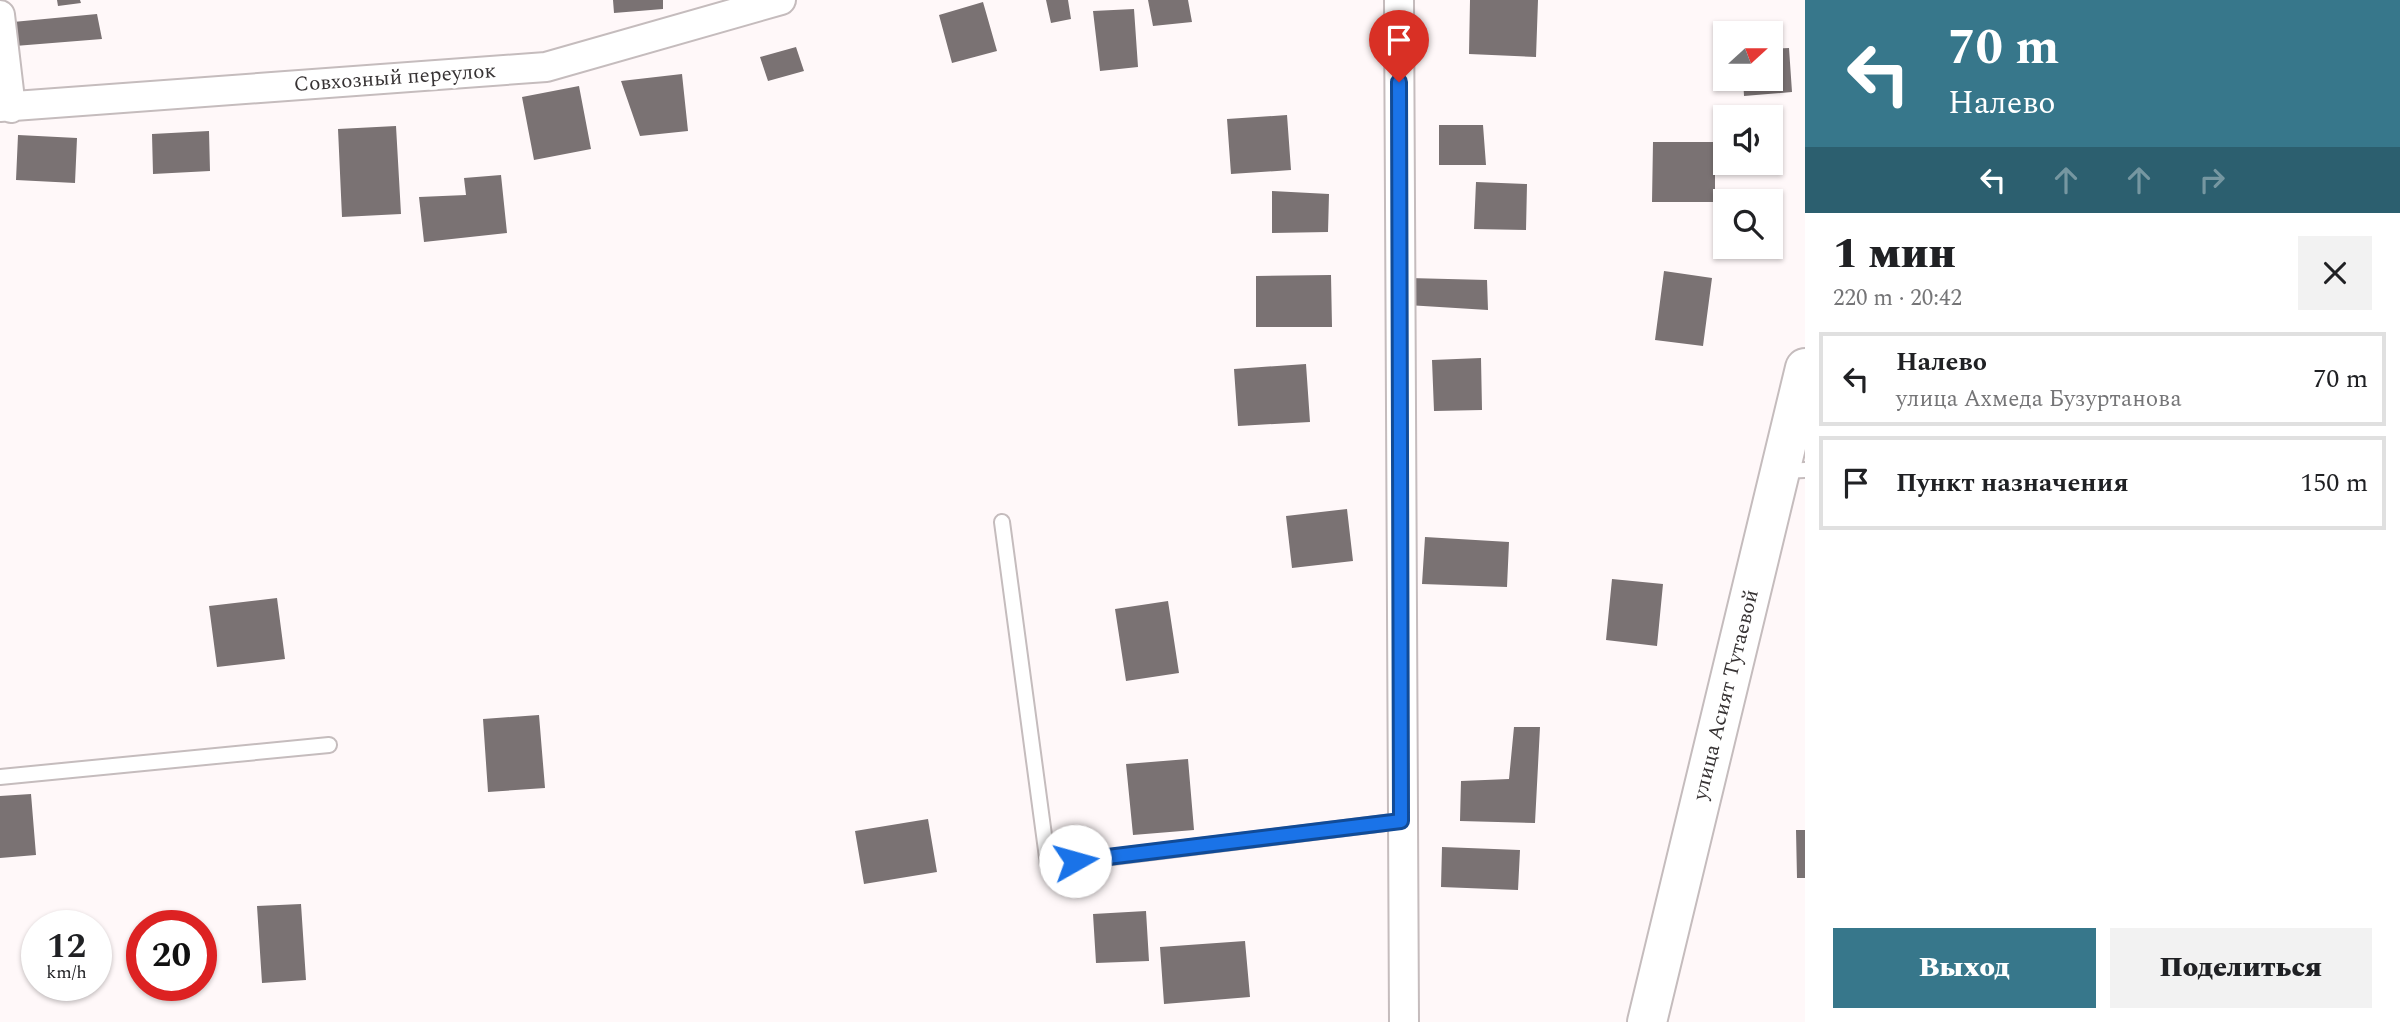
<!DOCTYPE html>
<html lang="ru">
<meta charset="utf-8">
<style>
:root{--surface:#fff;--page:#f2f2f2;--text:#202124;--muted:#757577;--line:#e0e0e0;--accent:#37778b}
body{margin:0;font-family:Spectral,serif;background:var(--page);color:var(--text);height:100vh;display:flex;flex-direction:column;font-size:26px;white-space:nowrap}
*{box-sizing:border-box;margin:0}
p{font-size:23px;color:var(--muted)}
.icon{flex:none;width:38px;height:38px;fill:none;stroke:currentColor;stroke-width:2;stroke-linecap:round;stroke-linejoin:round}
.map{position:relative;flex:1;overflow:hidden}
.sheet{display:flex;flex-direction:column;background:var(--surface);width:595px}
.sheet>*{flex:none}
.top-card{background:#37778b;color:#fff;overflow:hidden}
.needle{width:46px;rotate:69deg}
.buttons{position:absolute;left:1713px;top:21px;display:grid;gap:14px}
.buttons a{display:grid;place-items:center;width:70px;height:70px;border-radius:0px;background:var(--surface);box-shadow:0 2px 5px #0004;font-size:35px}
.speed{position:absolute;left:21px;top:910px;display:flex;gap:14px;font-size:35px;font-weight:700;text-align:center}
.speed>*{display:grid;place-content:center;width:91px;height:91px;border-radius:50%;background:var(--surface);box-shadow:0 2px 5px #0004;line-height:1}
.speed small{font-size:18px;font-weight:400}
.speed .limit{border:10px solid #d22;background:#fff;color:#111}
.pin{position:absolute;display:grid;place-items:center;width:60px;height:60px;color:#fff;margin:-72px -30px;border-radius:50% 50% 50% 0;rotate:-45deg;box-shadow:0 0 7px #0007}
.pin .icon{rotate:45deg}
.me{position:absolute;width:77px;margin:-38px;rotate:83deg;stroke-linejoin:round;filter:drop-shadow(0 0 5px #0008)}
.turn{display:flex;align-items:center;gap:24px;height:147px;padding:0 28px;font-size:32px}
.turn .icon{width:91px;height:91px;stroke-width:2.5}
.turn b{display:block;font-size:49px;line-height:60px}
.lanes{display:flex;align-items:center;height:66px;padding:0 28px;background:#0003;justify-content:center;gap:35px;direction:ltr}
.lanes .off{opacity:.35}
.round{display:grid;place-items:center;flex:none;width:74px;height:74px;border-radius:0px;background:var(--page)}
.overview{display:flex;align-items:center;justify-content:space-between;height:119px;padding:0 28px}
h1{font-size:42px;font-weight:800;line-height:52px}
.cta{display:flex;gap:14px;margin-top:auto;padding:14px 28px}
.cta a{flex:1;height:80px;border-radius:0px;background:var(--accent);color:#fff;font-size:28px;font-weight:800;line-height:80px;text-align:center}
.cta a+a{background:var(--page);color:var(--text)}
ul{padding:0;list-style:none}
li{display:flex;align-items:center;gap:21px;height:94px;margin:0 14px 10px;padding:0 14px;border:4px solid var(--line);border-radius:0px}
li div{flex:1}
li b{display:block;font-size:26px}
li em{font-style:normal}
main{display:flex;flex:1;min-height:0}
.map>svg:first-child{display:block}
</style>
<main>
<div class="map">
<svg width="1805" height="1022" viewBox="0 0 1805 1022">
<rect width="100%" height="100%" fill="#fff8f9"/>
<path fill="#7a7273" d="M57,0H80L81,3L58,6Z
M613,0H663V9L614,13Z
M1046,0H1068L1071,19L1051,23Z
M1148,0H1188L1192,22L1153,26Z
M1470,0H1538L1536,57L1469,54Z
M983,2L997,51L952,63L939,15Z
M1134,9L1138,67L1100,71L1093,11Z
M97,14L102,39L15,46L13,22Z
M796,47L804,71L768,81L760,57Z
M1789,48L1792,92L1744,96L1743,79H1771V49Z
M682,74L688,131L640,136L621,81Z
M579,86L591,149L534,160L522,97Z
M1287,115L1291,170L1231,174L1227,119Z
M1439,125H1483L1486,165H1439Z
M396,126L401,214L342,217L338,129Z
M209,131L210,171L153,174L152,134Z
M18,135L77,138L75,183L16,180Z
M1653,142H1715V202H1652Z
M501,175L507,233L424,242L419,197L466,195L464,178Z
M1476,182L1527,184L1526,230L1474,229Z
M1272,191L1329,194L1328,232L1272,233Z
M1664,271L1712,278L1703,346L1655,340Z
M1331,275L1332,327H1256V276Z
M1409,278L1487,280L1488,310L1407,305Z
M1481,358L1482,410L1434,411L1432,360Z
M1306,364L1310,422L1238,426L1234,369Z
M1347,509L1353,561L1292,568L1286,516Z
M1425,537L1509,542L1507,587L1422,584Z
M1612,579L1663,584L1657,646L1606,640Z
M277,598L285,659L217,667L209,606Z
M1168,601L1179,673L1126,681L1115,609Z
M539,715L545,788L488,792L483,719Z
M1514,727H1540L1535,823L1460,821L1461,781L1509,779Z
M1188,759L1194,830L1133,835L1126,764Z
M31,794L36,855L0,858V796Z
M928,819L937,872L864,884L855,831Z
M1796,830H1805V878H1797Z
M1442,847L1520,850L1518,890L1441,887Z
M301,904L306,980L262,983L257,906Z
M1146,911L1149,961L1096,963L1093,914Z
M1245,941L1250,997L1164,1004L1160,947Z"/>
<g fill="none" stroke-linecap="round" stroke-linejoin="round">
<defs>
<path id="lane" d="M1782,471L1805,470
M1002,522L1048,865L1401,821
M0,777L329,745"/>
<path id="street" d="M1399,0L1404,1022
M0,15L11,108
M0,107L546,67L781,0"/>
<path id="primary" d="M1647,1022L1805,368"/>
</defs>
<use href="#lane" stroke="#c5bcbd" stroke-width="18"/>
<use href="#street" stroke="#c5bcbd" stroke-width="32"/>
<use href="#primary" stroke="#c5bcbd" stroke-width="42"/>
<use href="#lane" stroke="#fff" stroke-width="14"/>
<use href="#street" stroke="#fff" stroke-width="28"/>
<use href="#primary" stroke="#fff" stroke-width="38"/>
</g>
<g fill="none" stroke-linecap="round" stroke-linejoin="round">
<defs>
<path id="route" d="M1075,861L1401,821L1399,82"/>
</defs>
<use href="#route" stroke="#114b97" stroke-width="18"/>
<use href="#route" stroke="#1a73e8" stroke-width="12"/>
</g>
<g text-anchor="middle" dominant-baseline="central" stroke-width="7" stroke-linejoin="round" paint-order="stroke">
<g font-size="21" fill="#373334" stroke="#fff">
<text transform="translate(395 78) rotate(-4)">Совхозный переулок</text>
<text transform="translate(1726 695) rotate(-76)">улица Асият Тутаевой</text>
</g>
</g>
</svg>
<div class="buttons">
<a><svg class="needle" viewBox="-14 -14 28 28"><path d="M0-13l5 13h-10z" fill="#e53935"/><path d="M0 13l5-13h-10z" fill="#757577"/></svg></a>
<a><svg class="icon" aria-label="sound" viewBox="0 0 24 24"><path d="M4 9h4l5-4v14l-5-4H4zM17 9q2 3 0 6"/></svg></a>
<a><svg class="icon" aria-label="search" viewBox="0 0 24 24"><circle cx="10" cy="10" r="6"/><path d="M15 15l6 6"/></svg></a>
</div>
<div class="speed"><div>12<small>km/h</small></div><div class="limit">20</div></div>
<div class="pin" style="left:1399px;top:82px;background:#d93025"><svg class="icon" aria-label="arrive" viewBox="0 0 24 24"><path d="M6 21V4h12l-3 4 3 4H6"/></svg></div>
<svg class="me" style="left:1075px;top:861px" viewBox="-20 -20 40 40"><circle r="19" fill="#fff"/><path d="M0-13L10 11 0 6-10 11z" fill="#1a73e8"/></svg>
</div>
<section class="sheet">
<div class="top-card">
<div class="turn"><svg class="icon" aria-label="left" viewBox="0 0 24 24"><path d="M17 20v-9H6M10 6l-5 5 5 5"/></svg><div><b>70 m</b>Налево</div></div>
<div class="lanes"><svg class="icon" aria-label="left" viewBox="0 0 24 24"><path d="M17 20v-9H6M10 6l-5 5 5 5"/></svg><svg class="icon off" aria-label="ahead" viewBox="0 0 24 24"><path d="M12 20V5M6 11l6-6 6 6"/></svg><svg class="icon off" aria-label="ahead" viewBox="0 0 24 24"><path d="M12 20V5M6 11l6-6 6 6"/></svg><svg class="icon off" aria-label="right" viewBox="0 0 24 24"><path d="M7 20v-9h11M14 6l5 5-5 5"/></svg></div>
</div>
<div class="overview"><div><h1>1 мин</h1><p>220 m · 20:42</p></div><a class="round"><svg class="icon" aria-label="close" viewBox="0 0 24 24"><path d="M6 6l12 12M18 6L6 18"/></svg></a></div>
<ul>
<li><svg class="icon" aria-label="left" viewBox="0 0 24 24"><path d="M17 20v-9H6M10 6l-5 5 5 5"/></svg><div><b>Налево</b><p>улица Ахмеда Бузуртанова</p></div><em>70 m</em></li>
<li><svg class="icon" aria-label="arrive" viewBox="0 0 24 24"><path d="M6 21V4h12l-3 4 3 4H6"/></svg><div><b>Пункт назначения</b></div><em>150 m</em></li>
</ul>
<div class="cta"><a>Выход</a><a>Поделиться</a></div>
</section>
</main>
